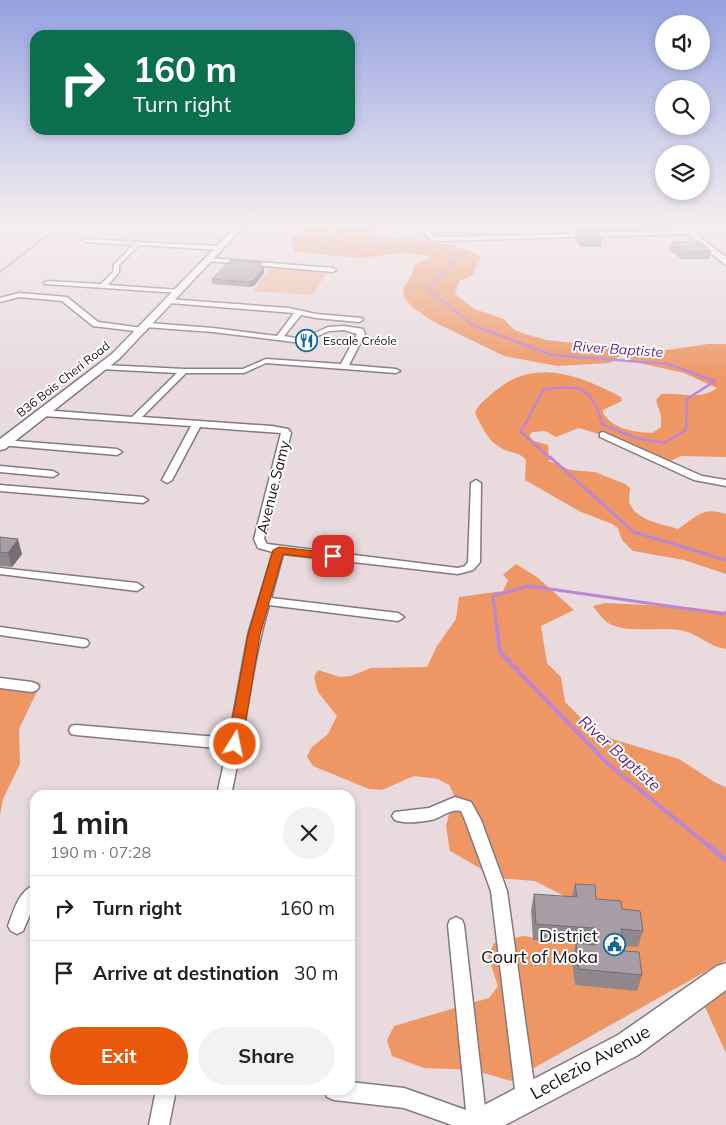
<!DOCTYPE html>
<meta charset="utf-8">
<style>
:root{--surface:#fff;--page:#f2f2f2;--text:#202124;--muted:#757577;--line:#e0e0e0;--accent:#ea580c}
body{margin:0;font-family:Mulish,sans-serif;background:var(--page);color:var(--text);height:100vh;display:flex;flex-direction:column;font-size:19px;white-space:nowrap}
*{box-sizing:border-box;margin:0}
p{font-size:16px;color:var(--muted)}
.icon{flex:none;width:28px;height:28px;fill:none;stroke:currentColor;stroke-width:2;stroke-linecap:round;stroke-linejoin:round}
.map{position:relative;flex:1;overflow:hidden}
.side{position:absolute;left:30px;top:790px;width:325px;height:305px;display:flex;flex-direction:column;background:var(--surface);border-radius:15px;box-shadow:0 2px 8px #0003}
.side>*{flex:none}
.guide{position:absolute;left:30px;top:30px;width:325px;height:105px;border-radius:15px;box-shadow:0 2px 8px #0003;background:#0b6e4f;color:#fff;overflow:hidden}
.fabs{position:absolute;left:655px;top:15px;display:grid;gap:10px}
.fabs a{display:grid;place-items:center;width:55px;height:55px;border-radius:50%;background:var(--surface);box-shadow:0 2px 8px #0003;font-size:25px}
.pin{position:absolute;display:grid;place-items:center;width:42px;height:42px;color:#fff;margin:-21px;border-radius:10px;box-shadow:0 2px 8px #0006}
.me{position:absolute;width:55px;margin:-28px;rotate:10deg;stroke-linejoin:round;filter:drop-shadow(0 0 4px #0008)}
.turn{display:flex;align-items:center;gap:18px;height:105px;padding:0 20px;font-size:22px}
.turn .icon{width:65px;height:65px;stroke-width:2.5}
.turn b{display:block;font-size:35px;line-height:42px}
.round{display:grid;place-items:center;flex:none;width:52px;height:52px;border-radius:26px;background:var(--page)}
.summary{display:flex;align-items:center;justify-content:space-between;height:85px;padding:0 20px}
h1{font-size:30px;font-weight:700;line-height:38px}
.action{display:flex;gap:10px;margin-top:auto;padding:10px 20px}
.action a{flex:1;height:58px;border-radius:30px;background:var(--accent);color:#fff;font-size:20px;font-weight:700;line-height:58px;text-align:center}
.action a+a{background:var(--page);color:var(--text)}
ul{padding:0;list-style:none}
li{display:flex;align-items:center;gap:15px;height:65px;padding:0 20px;border-top:1px solid var(--line)}
li div{flex:1}
li b{display:block;font-size:19px}
li em{font-style:normal}
.map>svg:first-child{display:block}
</style>
<div class="map">
<svg width="726" height="1125" viewBox="0 0 726 1125">
<rect width="100%" height="100%" fill="#e8dadd"/>
<path fill="#eeb596" d="M270,268L327,272L313,295L253,291Z"/>
<path fill="#ee9764" d="M323,225L332,226L327,230L331,231L352,226L376,229L365,233L369,236C411,240 441,236 480,256L481,259L475,268L473,275L459,281L455,294L474,309L504,319L513,329L522,333L546,340L602,346L614,349L621,355L610,363L557,366L504,356L432,321L412,307L404,297L403,289L412,275L415,264L431,258V256L401,253L361,258L295,252L291,242C296,230 311,227 323,225Z
M708,344H726V457L681,456L666,463L602,435L579,428L556,437L545,431L532,432L529,436L534,441L548,445L549,461L570,470L595,472L625,484L630,488C630,493 628,500 630,504C637,521 663,524 678,529C697,516 703,506 726,514V574L684,560L633,551L622,540L618,528L612,524L579,511L525,480L526,460C520,452 509,453 501,448C487,440 482,427 475,413C479,403 487,398 495,391C536,357 580,376 621,397L622,401L603,410V413C613,429 633,432 652,433L661,427V416L656,400L661,394C680,392 700,401 717,388L684,373L635,362L627,356Z
M516,564L537,577L574,610L541,626L547,663L561,677L565,702L581,718L612,739L679,759L716,783L726,787V960L511,1081L474,1070L424,1068L392,1056L387,1040L394,1026L489,998L498,986L488,956L494,943L523,936L570,943L583,938L574,901L535,881L497,878L450,851L446,826L454,795L449,785L438,779L414,776L382,790L369,789L313,766L307,757L311,748L328,734L337,716L318,692L314,677L318,670L340,677L351,676L371,668L427,667L437,646L456,619L459,597L503,591L508,580L503,575Z
M605,603L687,607L726,612V649C710,647 700,635 684,631C662,625 629,635 608,623C602,619 597,611 593,606Z
M0,678L41,683L19,729L20,764L3,799L0,815Z
M726,979V1053L699,994Z"/>
<g fill="none" stroke-linecap="round" stroke-linejoin="round">
<path stroke="#ba86d5" stroke-width="2" d="M398,222L344,231L315,242L328,250L399,244L442,247L455,255L448,268L428,290L474,326
M0,272L64,222"/>
<path stroke="#ba86d5" stroke-width="2.5" d="M472,325L552,355L668,364L715,381L687,399L686,430L664,443L635,438L602,424C593,387 579,383 543,390L521,432L551,459"/>
<path stroke="#ba86d5" stroke-width="3" d="M550,457L634,532L726,560
M497,629L493,596L529,586L724,614L726,612"/>
<path stroke="#ba86d5" stroke-width="4" d="M497,627L500,652L608,764L710,847"/>
<path stroke="#ba86d5" stroke-width="5" d="M708,845L726,860"/>
<defs>
<path id="street" d="M142,222H149L142,226H138V224Z
M423,222H429L428,227L433,236L439,237L569,234L560,222H566L575,233L692,230L695,232L692,234L439,241L429,239L422,227Z
M83,239L219,246L222,248L219,250L139,245L119,265V272L108,285L181,290L182,291L179,293L45,284L44,283L47,281L101,284L113,272L114,264L133,245L85,242L83,241Z
M209,258L333,268L336,270L333,272L207,261V259Z
M19,293L67,297L98,322L143,328L147,330L143,332L93,326L62,301L19,297L0,302V298Z
M167,299L289,308L316,314L362,318L363,320L359,322L316,318L301,315L284,336L301,339L328,327L344,326L363,329L365,334L349,365L396,369L400,371L396,373L266,363L244,373H186L142,417L272,426L288,429L291,433L264,539L267,544L458,568L465,566L468,562L471,483L476,480L481,483L480,562L473,570L458,574L283,554L271,598L398,613L404,617L398,621L269,605C251,667 245,732 231,795H217L227,749L76,735L71,734L69,730L71,726L76,725L229,738L248,635L273,552L258,548L254,539L281,433L200,427L172,480L167,483L162,480L191,426L43,416L39,413L43,410L132,417L177,373L101,369V365H104L184,369H243L266,359L341,364L357,334L344,330L329,331L302,343L213,332L145,327L144,325L148,323L213,328L277,336L294,313L170,303H167Z
M603,432L702,476L726,480V486L694,480L600,437V433Z
M3,440L117,449L122,452L117,455L0,445V441Z
M0,466L53,471L58,474L53,477L0,472Z
M0,485L143,497L148,500L143,503L0,491Z
M0,568L137,583L143,587L137,591L0,574Z
M0,627L83,639L87,640L89,643L87,646L83,647L0,635Z
M0,678L32,682L37,684L39,687L37,690L32,692L0,688Z
M455,797L471,802L481,820L507,891L536,1098L533,1105L526,1108L519,1105L516,1098L491,891L465,820L461,811C451,808 441,818 431,820C420,822 405,824 395,820L392,816L395,812L429,808Z
M35,885V903L23,931L17,934L11,931L8,926C14,911 18,891 35,885Z
M456,917L462,920L464,925L487,1125H452L404,1108L334,1100L327,1097L324,1090H350V1082L404,1088L466,1110L448,925L450,920Z
M156,1090H176L169,1125H149Z"/>
<path id="secondary" d="M240,222H248L120,358L5,449L0,450V439L112,354Z
M685,222H693L700,237L726,257V265L693,240Z
M726,963V990L638,1055L505,1125H460L465,1115L618,1035L717,966Z"/>
</defs>
<use href="#street" stroke="#86797c" stroke-width="3"/>
<use href="#secondary" stroke="#86797c" stroke-width="3"/>
<use href="#street" fill="#fff" fill-rule="evenodd"/>
<use href="#secondary" fill="#fff" fill-rule="evenodd"/>
</g>
<path fill="#90878d" d="M576,231L602,239L601,247H580L575,239Z
M672,242L711,251L709,259H681L670,250Z
M263,267L264,273L255,285L250,287L212,284V279Z
M0,537L22,554L12,567L0,566Z
M575,884L596,899L622,909L643,931L638,947L623,946L624,951L642,975L637,991L575,985L572,959L576,943L589,944L533,940L531,910L534,894L572,897Z"/>
<path fill="#756e73" d="M264,267V273L255,285L250,287V282Z
M18,539L22,554L12,567L8,553Z"/>
<path fill="#a79da4" stroke="#756e73" d="M576,231H596L602,239H581Z
M699,241L711,251L683,252L672,242Z
M231,260L262,263L259,267H264L254,280L250,282L212,279Z
M0,537L18,539L8,553L0,552Z
M575,884L595,885L596,899L621,901L622,909L640,911L643,931L621,929L624,951L639,952L642,975L579,969L576,943L596,945L594,928L536,924L534,894L577,897Z"/>
<linearGradient id="sky" x2="0" y2="1"><stop stop-color="#95a2e0"/><stop offset="0.59" stop-color="#f5eef0"/><stop offset="1" stop-color="#f5eef0" stop-opacity="0"/></linearGradient>
<rect width="726" height="379" fill="url(#sky)"/>
<path fill="#ea580c" stroke="#983908" d="M279,547L333,553L338,556L333,560L283,554L260,635L242,744L240,748L235,749L230,748L228,744L248,635L273,550Z"/>
<defs>
<symbol id="restaurant-ring" viewBox="-11 -11 22 22"><circle r="9.5" fill="#fff" stroke="#136899" stroke-width="1.5"/><path d="M-5-6h1v4h1v-4h1v4h1v-4h1v5L-1.5 .5V6h-2V.5L-5-1ZM5-6V6H3V1.5H1.5Q1.5-4 5-6Z" fill="#136899"/></symbol>
<symbol id="civic-ring" viewBox="-11 -11 22 22"><circle r="9.5" fill="#fff" stroke="#136899" stroke-width="1.5"/><path d="M-.6-6.5H3V-4.5H.6V-3L4-1V1h2V6H-6V1h2V-1L-.6-3ZM-1.2 2.5V6h2.4V2.5Z" fill="#136899"/></symbol>
</defs>
<g fill-rule="evenodd">
<use href="#restaurant-ring" x="294" y="328" width="25" height="25"/>
<use href="#civic-ring" x="602" y="932" width="25" height="25"/>
</g>
<g text-anchor="middle" dominant-baseline="central" stroke-width="4" stroke-linejoin="round" paint-order="stroke">
<g font-size="12" fill="#171314" stroke="#fff" text-anchor="start">
<text x="323" y="340">Escale Créole</text>
</g>
<g font-size="12" fill="#171314" stroke="#fff">
<text transform="translate(63 379) rotate(-38)">B36 Bois Cheri Road</text>
</g>
<g font-size="14" font-style="italic" fill="#682785" stroke="#fff">
<text transform="translate(618 349) rotate(4)">River Baptiste</text>
</g>
<g font-size="15" fill="#171314" stroke="#fff">
<text transform="translate(273 487) rotate(-76)">Avenue Samy</text>
</g>
<g font-size="16" font-style="italic" fill="#682785" stroke="#fff">
<text transform="translate(620 753) rotate(42)">River Baptiste</text>
</g>
<g font-size="18" fill="#171314" stroke="#fff" text-anchor="end">
<text x="598" y="935">District<tspan x="598" dy="21">Court of Moka</tspan></text>
</g>
<g font-size="18" fill="#171314" stroke="#fff">
<text transform="translate(590 1062) rotate(-29)">Leclezio Avenue</text>
</g>
</g>
</svg>
<div class="fabs">
<a><svg class="icon" aria-label="sound" viewBox="0 0 24 24"><path d="M4 9h4l5-4v14l-5-4H4zM17 9q2 3 0 6"/></svg></a>
<a><svg class="icon" aria-label="search" viewBox="0 0 24 24"><circle cx="10" cy="10" r="6"/><path d="M15 15l6 6"/></svg></a>
<a><svg class="icon" aria-label="layers" viewBox="0 0 24 24"><path d="M12 4l9 5-9 5-9-5zM3 14l9 5 9-5"/></svg></a>
</div>
<div class="pin" style="left:333px;top:556px;background:#d93025"><svg class="icon" aria-label="arrive" viewBox="0 0 24 24"><path d="M6 21V4h12l-3 4 3 4H6"/></svg></div>
<svg class="me" style="left:235px;top:744px" viewBox="-20 -20 40 40"><circle r="17" fill="#ea580c" stroke="#fff" stroke-width="3"/><path d="M0-11L8 9 0 5-8 9z" fill="#fff"/></svg>
<div class="guide">
<div class="turn"><svg class="icon" aria-label="right" viewBox="0 0 24 24"><path d="M7 20v-9h11M14 6l5 5-5 5"/></svg><div><b>160 m</b>Turn right</div></div>
</div>
<section class="side">
<div class="summary"><div><h1>1 min</h1><p>190 m · 07:28</p></div><a class="round"><svg class="icon" aria-label="close" viewBox="0 0 24 24"><path d="M6 6l12 12M18 6L6 18"/></svg></a></div>
<ul>
<li><svg class="icon" aria-label="right" viewBox="0 0 24 24"><path d="M7 20v-9h11M14 6l5 5-5 5"/></svg><div><b>Turn right</b></div><em>160 m</em></li>
<li><svg class="icon" aria-label="arrive" viewBox="0 0 24 24"><path d="M6 21V4h12l-3 4 3 4H6"/></svg><div><b>Arrive at destination</b></div><em>30 m</em></li>
</ul>
<div class="action"><a>Exit</a><a>Share</a></div>
</section>
</div>
